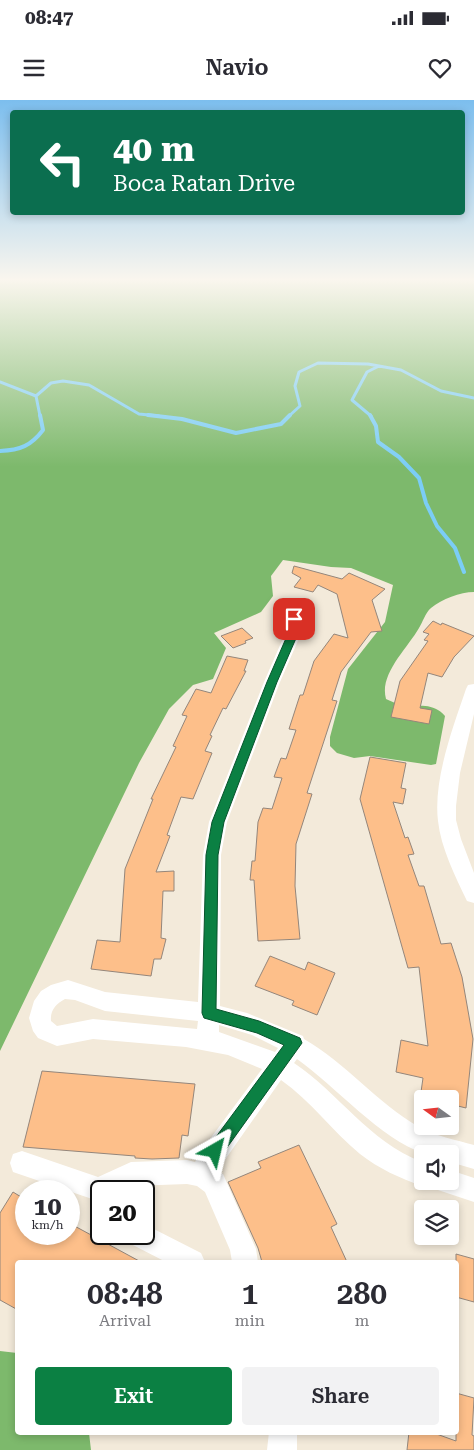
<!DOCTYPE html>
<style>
:root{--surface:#fff;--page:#f2f2f3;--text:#2b2b33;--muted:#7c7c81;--accent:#0b8043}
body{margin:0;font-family:"Roboto Serif",serif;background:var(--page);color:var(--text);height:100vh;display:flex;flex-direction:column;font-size:19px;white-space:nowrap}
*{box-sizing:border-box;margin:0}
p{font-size:16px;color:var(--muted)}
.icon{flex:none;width:28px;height:28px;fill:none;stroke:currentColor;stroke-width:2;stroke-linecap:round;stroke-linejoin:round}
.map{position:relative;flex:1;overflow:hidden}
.drawer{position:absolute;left:15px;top:1160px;width:444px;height:175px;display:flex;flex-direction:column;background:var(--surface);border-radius:5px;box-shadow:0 2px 8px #0003}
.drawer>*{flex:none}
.hud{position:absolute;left:10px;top:10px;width:455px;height:105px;border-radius:5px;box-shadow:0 2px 8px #0003;background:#0b6e4f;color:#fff;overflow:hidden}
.needle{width:32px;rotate:285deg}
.controls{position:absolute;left:414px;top:990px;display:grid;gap:10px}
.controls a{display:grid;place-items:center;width:45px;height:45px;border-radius:5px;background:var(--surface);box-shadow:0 2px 8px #0003;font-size:25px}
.speed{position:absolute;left:15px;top:1080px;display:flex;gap:10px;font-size:25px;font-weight:700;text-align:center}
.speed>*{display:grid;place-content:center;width:65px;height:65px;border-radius:50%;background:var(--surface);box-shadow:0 2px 8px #0003;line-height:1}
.speed small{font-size:12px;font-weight:400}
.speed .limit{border:2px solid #111;border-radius:8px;background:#fff;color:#111}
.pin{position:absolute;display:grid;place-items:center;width:42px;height:42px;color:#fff;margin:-21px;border-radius:10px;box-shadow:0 2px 8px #0006}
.me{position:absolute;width:55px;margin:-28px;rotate:37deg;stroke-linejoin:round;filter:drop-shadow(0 0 4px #0008)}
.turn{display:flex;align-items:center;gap:18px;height:105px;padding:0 20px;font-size:22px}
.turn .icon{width:65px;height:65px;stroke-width:2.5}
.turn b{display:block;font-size:35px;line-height:42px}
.eta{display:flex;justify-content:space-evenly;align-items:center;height:85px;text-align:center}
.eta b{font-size:30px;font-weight:600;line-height:35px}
.button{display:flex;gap:10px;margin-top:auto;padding:10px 20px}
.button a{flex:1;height:58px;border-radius:5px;background:var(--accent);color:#fff;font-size:20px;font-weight:600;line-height:58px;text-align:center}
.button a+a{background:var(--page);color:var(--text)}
.status{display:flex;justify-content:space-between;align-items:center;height:35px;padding:0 25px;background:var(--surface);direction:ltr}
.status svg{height:14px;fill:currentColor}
header{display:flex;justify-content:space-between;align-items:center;height:65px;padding:0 20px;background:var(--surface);font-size:22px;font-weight:600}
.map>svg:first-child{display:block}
</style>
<div class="status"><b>08:47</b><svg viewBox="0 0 49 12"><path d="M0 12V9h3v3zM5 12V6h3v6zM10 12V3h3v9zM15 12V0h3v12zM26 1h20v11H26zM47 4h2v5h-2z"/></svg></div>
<header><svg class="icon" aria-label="menu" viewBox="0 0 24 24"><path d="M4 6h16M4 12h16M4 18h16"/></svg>Navio<svg class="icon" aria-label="heart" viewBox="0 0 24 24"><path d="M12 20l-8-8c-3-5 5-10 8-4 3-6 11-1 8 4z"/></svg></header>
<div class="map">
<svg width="474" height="1350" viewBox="0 0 474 1350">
<rect width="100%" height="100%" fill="#f3eada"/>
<path fill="#7db96c" d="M0,178H474V492C460,492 442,499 431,508C425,513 423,522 419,528C407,549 379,574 386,599C391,601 397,604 402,605C419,607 433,602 445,616L436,664L431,665L370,656L354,658L337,653L330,646V637L348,569L385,522L393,485L351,468L331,467L283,460L271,476L273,496L261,512L214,533L226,548L213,579L193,585L169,609L139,663L0,951Z
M0,1251L17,1253L18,1332L89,1333L91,1350H0Z"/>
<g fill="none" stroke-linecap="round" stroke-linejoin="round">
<path stroke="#7bcdf6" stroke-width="3" d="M0,282L36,296
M40,316L36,296L51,283L63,281L89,285L139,314L159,316
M289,316L300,306L295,286L299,272L318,263L368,264L401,270L441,291L474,298
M371,316L352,300L367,272L379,266"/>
<path stroke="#7bcdf6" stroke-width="4" d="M148,315L182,319L236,333L281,324L290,315
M370,315L376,326L378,342L399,357L419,378L426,403L437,426L455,448L464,472
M0,351C20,350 31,346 43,330L40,315"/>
</g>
<path fill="#fdbf8a" stroke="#94867b" d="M294,466L342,479L349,473L385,489L372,500L382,531L371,532L341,572L332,600L337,601L307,693L312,694L296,744L295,786L300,839L258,841L254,780H250L252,761H255L258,722L263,708L272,709L282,678L274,677L281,658L286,659L296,630L289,629L300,595H303L314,561L334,534L348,538L337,494L318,485L313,492L294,487L301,478L292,473Z
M433,521L441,525L442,523L474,536L454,557L442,577L428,573L420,608L432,610L429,624L391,617L400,581L428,541L424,540L429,534L423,532Z
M242,528L253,538L245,541L246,543L233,548L221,536Z
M227,556L248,560L244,571H246L226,609L223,608L210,635L212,636L205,651L212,653L193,699L181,697L167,735L170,736L156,772L174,771V791H163L161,838L166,839L161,859H154L151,876L91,869L97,840L120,842L125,769L153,699H151L176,647L173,646L187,616L182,615L196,589L211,593Z
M370,657L406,663L401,688L406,689L403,704L393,702L405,738L408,737L414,754L408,755L419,786H424L441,844L451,843L462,877L467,905L473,939L466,1008L450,1004V999H420L423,978L396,972L401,940L428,946L419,867L408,868L360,699Z
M270,856L305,870L308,862L335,873L317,915L292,905L294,901L255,886Z
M42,971L195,984L188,1036L182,1035L179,1058L152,1059L135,1058V1056L23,1047Z
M299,1045L337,1124L331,1127L347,1162H262L258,1148L228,1082L261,1068L258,1062Z
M13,1092L26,1100V1134H69V1123L141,1162H18V1210L0,1200V1113Z
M456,1154L474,1159V1202L456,1197Z
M456,1293L474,1298L472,1335L474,1336V1350H407L409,1332H431L456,1341Z"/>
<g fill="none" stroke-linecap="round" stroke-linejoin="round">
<path fill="#fff" fill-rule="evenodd" d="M294,515L299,516L301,519L300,536L280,582L227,722L221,755L220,906L247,913L303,936L304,939C346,963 377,1003 419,1027C435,1036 456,1040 474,1045V1069L450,1062V1054C442,1054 431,1055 423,1053C382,1040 334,985 297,959L294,963C340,994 368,1041 422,1062V1081H431L422,1086C400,1078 379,1069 360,1054C332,1031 311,1001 281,980L217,1071L223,1074L256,1149L258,1162H232L230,1150L205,1092L197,1086L187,1084L132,1086L121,1091H101V1100L98,1101L13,1072L10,1063L13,1054L22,1051L98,1077L131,1062L187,1060L195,1062L207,1043L262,969L228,955L186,947L93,939L57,946L38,938L33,931L29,918L34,901L41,891L51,885L68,880L105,892L198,902L203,755L209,722L264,582L284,536L289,516ZM65,899L75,900L105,911L198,921L197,929L93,919L57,926L51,921C50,910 56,904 65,899ZM219,925L252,935L278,948L275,952L219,932Z
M474,584V614L460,673L456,706V720L461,739L474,773V803L467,801C455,776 441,748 438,721C433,680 453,627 466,589L468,585Z
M450,1070L474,1078V1102L438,1090L435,1081H450Z
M144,1124L201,1153L205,1162H166L129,1143L125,1134H144Z
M269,1332H297V1350H267Z"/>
</g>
<linearGradient id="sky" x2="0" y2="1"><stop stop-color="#7cbeee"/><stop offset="0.49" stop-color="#faf6ee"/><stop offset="1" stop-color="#faf6ee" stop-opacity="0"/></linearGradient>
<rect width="474" height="367" fill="url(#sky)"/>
<path fill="#0b8043" stroke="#07532c" d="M294,516L299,519L297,536L277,582L224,722L218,755L216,909L259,921L300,938L302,943L221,1056L215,1059L210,1056L207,1051L210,1045L284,945L257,933L204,918L202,913L206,755L212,722L267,582L287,536L289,519Z"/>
</svg>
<div class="controls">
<a><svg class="needle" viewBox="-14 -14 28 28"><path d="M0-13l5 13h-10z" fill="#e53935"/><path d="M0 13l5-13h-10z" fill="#7c7c81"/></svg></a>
<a><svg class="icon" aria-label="sound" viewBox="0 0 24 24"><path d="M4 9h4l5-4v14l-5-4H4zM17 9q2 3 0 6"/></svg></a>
<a><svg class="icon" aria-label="layers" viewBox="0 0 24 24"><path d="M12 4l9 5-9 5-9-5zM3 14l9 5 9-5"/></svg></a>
</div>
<div class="speed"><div>10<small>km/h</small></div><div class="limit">20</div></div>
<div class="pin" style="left:294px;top:519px;background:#d93025"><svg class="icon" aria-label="arrive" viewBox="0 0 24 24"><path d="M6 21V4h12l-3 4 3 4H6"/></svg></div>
<svg class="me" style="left:215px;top:1051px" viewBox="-20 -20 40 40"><path d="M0-17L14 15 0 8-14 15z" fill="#0b8043" stroke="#fff" stroke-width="4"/></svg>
<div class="hud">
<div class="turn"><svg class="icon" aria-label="left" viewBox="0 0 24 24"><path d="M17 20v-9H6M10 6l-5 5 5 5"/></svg><div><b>40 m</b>Boca Ratan Drive</div></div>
</div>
<section class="drawer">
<div class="eta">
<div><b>08:48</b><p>Arrival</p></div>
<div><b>1</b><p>min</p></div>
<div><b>280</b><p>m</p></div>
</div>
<div class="button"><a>Exit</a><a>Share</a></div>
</section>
</div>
